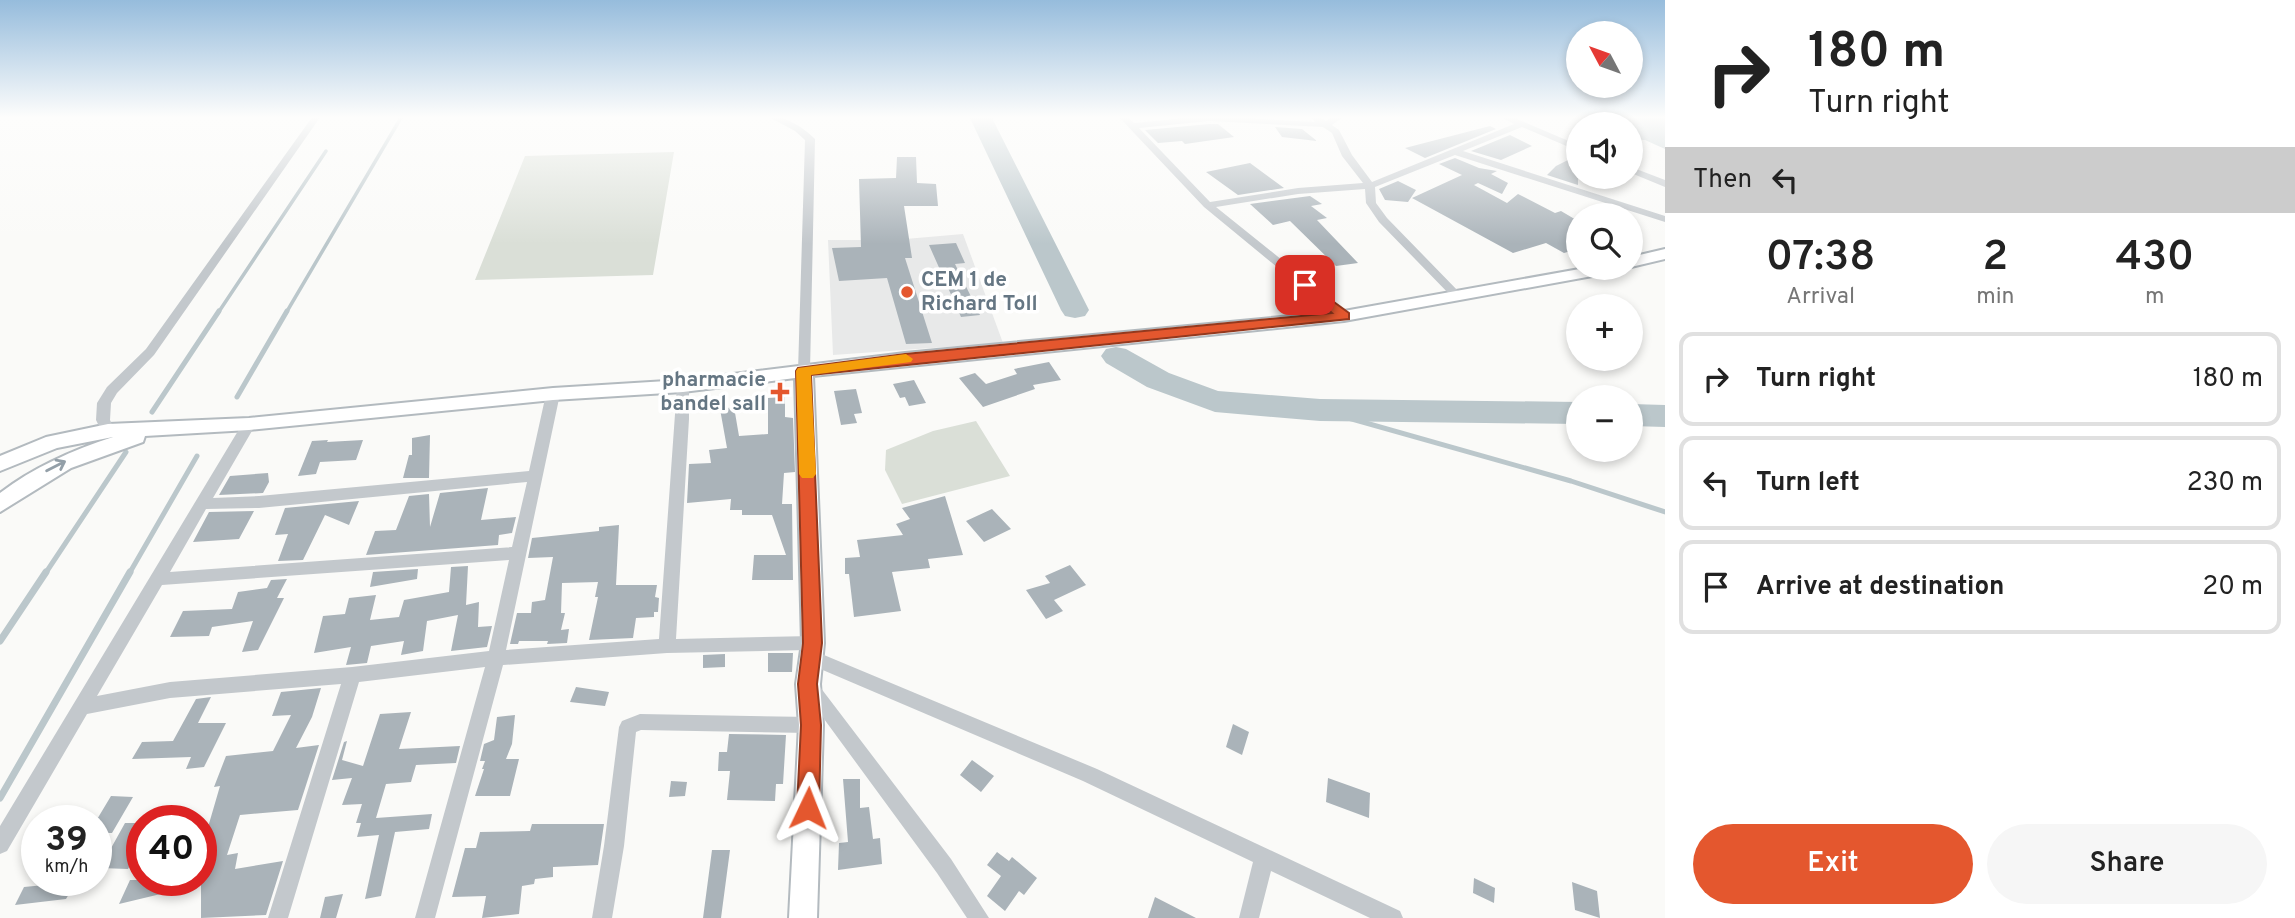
<!DOCTYPE html>
<meta charset="utf-8">
<style>
:root{--surface:#fff;--page:#f6f6f6;--text:#222;--muted:#767676;--line:#e0e0e0;--accent:#e4572e}
body{margin:0;font-family:Overpass,sans-serif;background:var(--page);color:var(--text);height:100vh;display:flex;flex-direction:column;font-size:26px;white-space:nowrap}
*{box-sizing:border-box;margin:0}
p{font-size:23px;color:var(--muted)}
.icon{flex:none;width:38px;height:38px;fill:none;stroke:currentColor;stroke-width:2;stroke-linecap:round;stroke-linejoin:round}
.map{position:relative;flex:1;overflow:hidden}
.panel{display:flex;flex-direction:column;background:var(--surface);width:630px}
.panel>*{flex:none}
.hud{background:#fff;color:var(--text);overflow:hidden}
.needle{width:46px;rotate:311deg}
.controls{position:absolute;left:1566px;top:21px;display:grid;gap:14px}
.controls a{display:grid;place-items:center;width:77px;height:77px;border-radius:50%;background:var(--surface);box-shadow:0 4px 10px #0003;font-size:35px}
.speed{position:absolute;left:21px;top:805px;display:flex;gap:14px;font-size:35px;font-weight:700;text-align:center}
.speed>*{display:grid;place-content:center;width:91px;height:91px;border-radius:50%;background:var(--surface);box-shadow:0 4px 10px #0003;line-height:1}
.speed small{font-size:18px;font-weight:400}
.speed .limit{border:10px solid #d22;background:#fff;color:#111}
.pin{position:absolute;display:grid;place-items:center;width:60px;height:60px;color:#fff;margin:-30px;border-radius:14px;box-shadow:0 4px 10px #0006}
.me{position:absolute;width:77px;margin:-38px;rotate:2deg;stroke-linejoin:round;filter:drop-shadow(0 0 5px #0008)}
.turn{display:flex;align-items:center;gap:24px;height:147px;padding:0 28px;font-size:32px}
.turn .icon{width:91px;height:91px;stroke-width:2.5}
.turn b{display:block;font-size:49px;line-height:60px}
.then{display:flex;align-items:center;height:66px;padding:0 28px;background:#0003;gap:14px;font-size:26px}
.eta{display:flex;justify-content:space-evenly;align-items:center;height:119px;text-align:center}
.eta b{font-size:42px;font-weight:600;line-height:49px}
.action{display:flex;gap:14px;margin-top:auto;padding:14px 28px}
.action a{flex:1;height:80px;border-radius:42px;background:var(--accent);color:#fff;font-size:28px;font-weight:600;line-height:80px;text-align:center}
.action a+a{background:var(--page);color:var(--text)}
ul{padding:0;list-style:none}
li{display:flex;align-items:center;gap:21px;height:94px;margin:0 14px 10px;padding:0 14px;border:4px solid var(--line);border-radius:14px}
li div{flex:1}
li b{display:block;font-size:26px}
li em{font-style:normal}
main{display:flex;flex:1;min-height:0}
.map>svg:first-child{display:block}
</style>
<main>
<div class="map">
<svg width="1665" height="918" viewBox="0 0 1665 918">
<rect width="100%" height="100%" fill="#fafaf8"/>
<path fill="#e8e9e9" d="M963,234L1003,343L833,355L828,240H894Z"/>
<path fill="#dadfd7" d="M674,152L653,275L475,280L525,156Z
M976,421L1010,476L902,504L885,470L886,450L933,431Z"/>
<path fill="#bbc7cb" d="M1578,116H1665V149L1645,140L1631,139V124H1597Z"/>
<g fill="none" stroke-linecap="round" stroke-linejoin="round">
<path stroke="#bbc7cb" stroke-width="3.5" d="M218,313L326,151
M286,313L402,116"/>
<path stroke="#bbc7cb" stroke-width="5" d="M237,397L287,311
M1320,410L1571,481L1665,512
M152,412L219,311
M45,574L126,452
M129,574L197,456"/>
<path stroke="#bbc7cb" stroke-width="7" d="M0,641L46,572
M0,798L130,572"/>
<path fill="#bbc7cb" fill-rule="evenodd" d="M969,116H991L1089,310L1085,316L1075,318L1065,316L1061,310Z
M1116,347L1126,349L1169,373L1218,391L1320,399L1578,402V424L1320,421L1215,412L1147,387L1106,363L1101,356L1106,349Z
M1631,404L1665,405V427L1631,426Z"/>
</g>
<path fill="#aab3b9" d="M1209,124H1218L1234,137L1185,144L1182,141L1158,143L1145,130Z
M1490,126L1496,129L1425,158L1405,148Z
M1275,127L1302,129L1317,141L1282,137Z
M1510,135L1532,146L1501,160L1471,151Z
M1578,155V185L1547,175L1556,166Z
M897,157H916L917,183L936,184L938,206H904L912,258H905L932,343L906,344L887,278L839,281L832,248L861,247L859,179L896,178Z
M1455,158L1479,168L1497,171L1491,174L1508,183L1502,194L1478,183L1474,185L1507,203L1518,194L1555,213L1561,211L1578,221V249L1564,253L1546,243L1513,253L1412,198L1462,175L1439,164Z
M1250,163L1284,188L1238,195L1206,172Z
M1398,181L1416,190L1408,202L1385,200L1379,189Z
M1310,196L1322,204L1311,206L1327,218L1317,220L1358,263L1336,266L1290,221L1273,225L1250,204Z
M956,243L965,263L955,264L980,315L961,317L929,245Z
M1049,362L1061,380L1033,385L1035,389L983,407L959,378L975,373L986,384L1017,374L1014,369Z
M914,380L926,403L909,406L905,397L900,398L893,384Z
M856,389L862,413L854,414L857,423L841,425L834,391Z
M785,397V417L793,418L795,472L784,473L782,504H792L793,580H752L754,555H786L772,515H742V510H730L731,499L687,503L689,464L711,463L709,450L727,448L720,409L734,407L739,436L768,434V398Z
M430,435L429,478H403L409,455H412V438Z
M328,440L327,442L363,440L356,460L320,462L316,474L298,476L312,441Z
M268,473L269,482L263,493L219,495L230,476Z
M488,488L481,520L516,517L512,533L499,535L498,545L366,555L375,531L396,530L409,496L429,494L430,527L440,493Z
M945,496L963,555L928,559L930,568L892,572L901,611L854,617L849,574H845V558L860,557L857,540L903,535L896,524L910,519L902,508Z
M359,501L349,525L325,515L303,560L278,561L288,534L275,535L285,508Z
M992,509L1011,529L984,542L966,521Z
M254,511L239,539L193,542L209,512Z
M619,525L616,585H657L655,597L659,598L658,612H654V617L636,618L633,638L589,640L598,597H595L598,582L562,583L561,613H565L561,630L569,629L567,643L547,644L548,641H519L518,644H510L517,613H531L532,602L545,600L553,557L528,558L532,538L599,531V527Z
M1070,565L1086,585L1054,600L1063,611L1046,619L1026,590L1050,583L1045,576Z
M468,566L466,605L479,602L478,627L492,626L487,647L451,651L458,615L427,621L423,651L401,655L404,641L371,646L367,663L346,665L351,647L314,653L323,616L345,614L349,598L376,595L370,620L399,617L404,600L449,592L451,567Z
M418,569L417,579L370,587L373,572Z
M287,579L277,598H284L258,650L242,652L253,621L212,627L209,636L170,637L183,611L232,609L238,592L267,588L271,580Z
M768,653H793L792,672H768Z
M725,654V667L703,668V655Z
M576,687L609,692L605,706L570,702Z
M321,688L312,717L296,748L319,745L298,810L240,815L227,855L238,853L235,869L283,861L266,915L201,918V884L194,886L196,880H201V835L206,834L220,786L214,787L226,756L273,751L291,715L272,716L281,692Z
M211,697L198,723H226L204,767L186,769L191,757L132,759L142,742L173,741L196,699Z
M411,712L399,749L460,746L456,763L416,765L411,782L386,784L376,818L432,814L429,829L395,832L381,896L365,899L379,835L357,837L361,823H356L362,804L342,805L352,778L332,780L344,742L347,741L342,760L363,766L380,714Z
M515,715L512,744L506,759H519L510,796H475L484,769H482L485,761H480L484,744L494,740L497,717Z
M1233,724L1249,732L1242,755L1226,747Z
M729,734L786,735L783,784H776L775,801L727,800L730,771H718L719,752H727Z
M972,760L994,776L981,792L960,775Z
M1328,778L1370,793L1369,818L1326,802Z
M843,779H860V808L869,807L873,839L880,838L882,864L838,870L839,843L848,842Z
M671,781L687,782L685,796L669,797Z
M111,796L133,797L112,833H96V821Z
M125,823H142V844L128,869L100,868Z
M532,824H604L598,865L553,867V877L535,879L534,884L522,886L519,914L482,918L486,896L452,897L465,848H476L480,832L530,831Z
M712,850H730L721,918H703Z
M997,852L1009,861L1012,857L1037,878L1024,895L1019,891L1005,911L987,896L1001,876L987,865Z
M1474,878L1495,888L1494,903L1473,893Z
M130,880H193L194,886L119,904Z
M76,882L66,899L15,905L24,887Z
M1572,882L1597,891L1600,918L1575,910Z
M343,894L336,918H320L325,897Z
M1155,897L1196,918H1148Z"/>
<g fill="none" stroke-linecap="round" stroke-linejoin="round">
<defs>
<path id="secondary" d="M1665,249V259L1631,267V257Z
M1585,268H1617L1609,273L1344,321L813,376L824,643L820,684L823,725L817,918H789L799,725L796,684L802,643L795,378L683,392L553,400L249,430L145,436L143,442L71,468L0,512V493C34,467 73,450 113,437L57,448L0,471V456L46,437L108,424L249,418L553,388L683,380L905,353L1344,311Z"/>
</defs>
<use href="#secondary" stroke="#b3babf" stroke-width="4"/>
<path fill="#c3c8cc" fill-rule="evenodd" d="M313,116H321L154,355L117,393L111,403L110,420L115,431L108,436L103,434L96,420L97,403L107,387L146,349Z
M767,116C785,116 802,126 815,139L810,371L804,375L798,371L805,140L795,131Z
M1118,116H1127L1134,123L1206,116L1315,122L1309,116H1318L1326,121L1333,116H1344L1332,125L1339,130L1352,155L1372,182L1514,124L1499,116H1510L1578,145V151L1522,127L1463,151L1665,216V222L1455,155L1375,187L1376,203L1387,218L1461,294V298H1453L1379,222L1366,203L1365,189L1298,194L1216,207L1348,313L1350,316L1344,320L1340,319L1204,207ZM1209,121L1323,127L1332,133L1342,156L1363,183L1298,188L1210,202L1139,128Z
M1631,167L1665,180V187L1631,173Z
M683,382L689,386V419L676,639L813,636L819,638L821,643L819,648L812,650L1097,769L1400,911L1403,918H1370L1271,871L1259,918H1239L1253,862L1083,781L804,662L802,657L804,652L808,650L667,653L503,665L435,918H415L485,667L359,682L288,918H268L341,684L170,698L87,714L7,851L0,854V826L244,421L249,419L256,424L213,498L259,496L529,471L546,394L548,391H558L560,394L506,650L659,639L677,386ZM527,482L512,547L170,572L206,509L259,508ZM509,560L489,651L352,667L170,682L97,696L162,585Z
M811,680L817,683L951,859L989,918H967L937,873L805,693L802,688L805,683Z
M640,714L811,717L817,719L820,725L817,731L811,733L641,730L636,732L624,846L612,918H592L604,846L619,727L622,721Z"/>
<use href="#secondary" fill="#fff" fill-rule="evenodd"/>
</g>
<defs><path id="oneway-shaft" d="M-6 0H5M1.5-3L5.5 0L1.5 3" fill="none" stroke-width="1.6" stroke-linecap="round" stroke-linejoin="round" transform="scale(1.75)"/></defs>
<use stroke="#939fa8" href="#oneway-shaft" transform="translate(56 466) rotate(-27)"/>
<linearGradient id="sky" x2="0" y2="1"><stop stop-color="#96bcdc"/><stop offset="0.48" stop-color="#fdfdfc"/><stop offset="1" stop-color="#fdfdfc" stop-opacity="0"/></linearGradient>
<rect width="1665" height="244" fill="url(#sky)"/>
<path fill="#e4572e" stroke="#94391e" stroke-width="2" d="M1305,281L1349,313V319L811,375L822,643L817,684L821,725L819,808L815,815L808,819L800,815L797,808L801,725L798,684L803,643L796,371L798,368L905,354L1332,313L1301,287L1299,285Z"/>
<path fill="#f59e0b" d="M906,354L913,359L911,362L811,375L816,474L813,478H802L799,474L796,371L798,368Z"/>
<g fill="#e4572e" stroke="#fff" stroke-width="2.5">
<circle cx="907" cy="292" r="7"/>
<path d="M776.5 381.5h7v7h7v7h-7v7h-7v-7h-7v-7h7z"/>
</g>
<g text-anchor="middle" dominant-baseline="central" stroke-width="7" stroke-linejoin="round" paint-order="stroke">
<g font-size="21" font-weight="bold" fill="#657683" stroke="#fff" text-anchor="start">
<text x="921" y="280">CEM 1 de<tspan x="921" dy="24">Richard Toll</tspan></text>
<text x="766" y="380" text-anchor="end">pharmacie<tspan x="766" dy="24">bandel sall</tspan></text>
</g>
</g>
</svg>
<div class="controls">
<a><svg class="needle" viewBox="-14 -14 28 28"><path d="M0-13l5 13h-10z" fill="#e53935"/><path d="M0 13l5-13h-10z" fill="#767676"/></svg></a>
<a><svg class="icon" aria-label="sound" viewBox="0 0 24 24"><path d="M4 9h4l5-4v14l-5-4H4zM17 9q2 3 0 6"/></svg></a>
<a><svg class="icon" aria-label="search" viewBox="0 0 24 24"><circle cx="10" cy="10" r="6"/><path d="M15 15l6 6"/></svg></a>
<a>+</a>
<a>−</a>
</div>
<div class="speed"><div>39<small>km/h</small></div><div class="limit">40</div></div>
<div class="pin" style="left:1305px;top:285px;background:#d93025"><svg class="icon" aria-label="arrive" viewBox="0 0 24 24"><path d="M6 21V4h12l-3 4 3 4H6"/></svg></div>
<svg class="me" style="left:808px;top:808px" viewBox="-20 -20 40 40"><path d="M0-17L14 15 0 8-14 15z" fill="#e4572e" stroke="#fff" stroke-width="4"/></svg>
</div>
<section class="panel">
<div class="hud">
<div class="turn"><svg class="icon" aria-label="right" viewBox="0 0 24 24"><path d="M7 20v-9h11M14 6l5 5-5 5"/></svg><div><b>180 m</b>Turn right</div></div>
<div class="then">Then<svg class="icon" aria-label="left" viewBox="0 0 24 24"><path d="M17 20v-9H6M10 6l-5 5 5 5"/></svg></div>
</div>
<div class="eta">
<div><b>07:38</b><p>Arrival</p></div>
<div><b>2</b><p>min</p></div>
<div><b>430</b><p>m</p></div>
</div>
<ul>
<li><svg class="icon" aria-label="right" viewBox="0 0 24 24"><path d="M7 20v-9h11M14 6l5 5-5 5"/></svg><div><b>Turn right</b></div><em>180 m</em></li>
<li><svg class="icon" aria-label="left" viewBox="0 0 24 24"><path d="M17 20v-9H6M10 6l-5 5 5 5"/></svg><div><b>Turn left</b></div><em>230 m</em></li>
<li><svg class="icon" aria-label="arrive" viewBox="0 0 24 24"><path d="M6 21V4h12l-3 4 3 4H6"/></svg><div><b>Arrive at destination</b></div><em>20 m</em></li>
</ul>
<div class="action"><a>Exit</a><a>Share</a></div>
</section>
</main>
